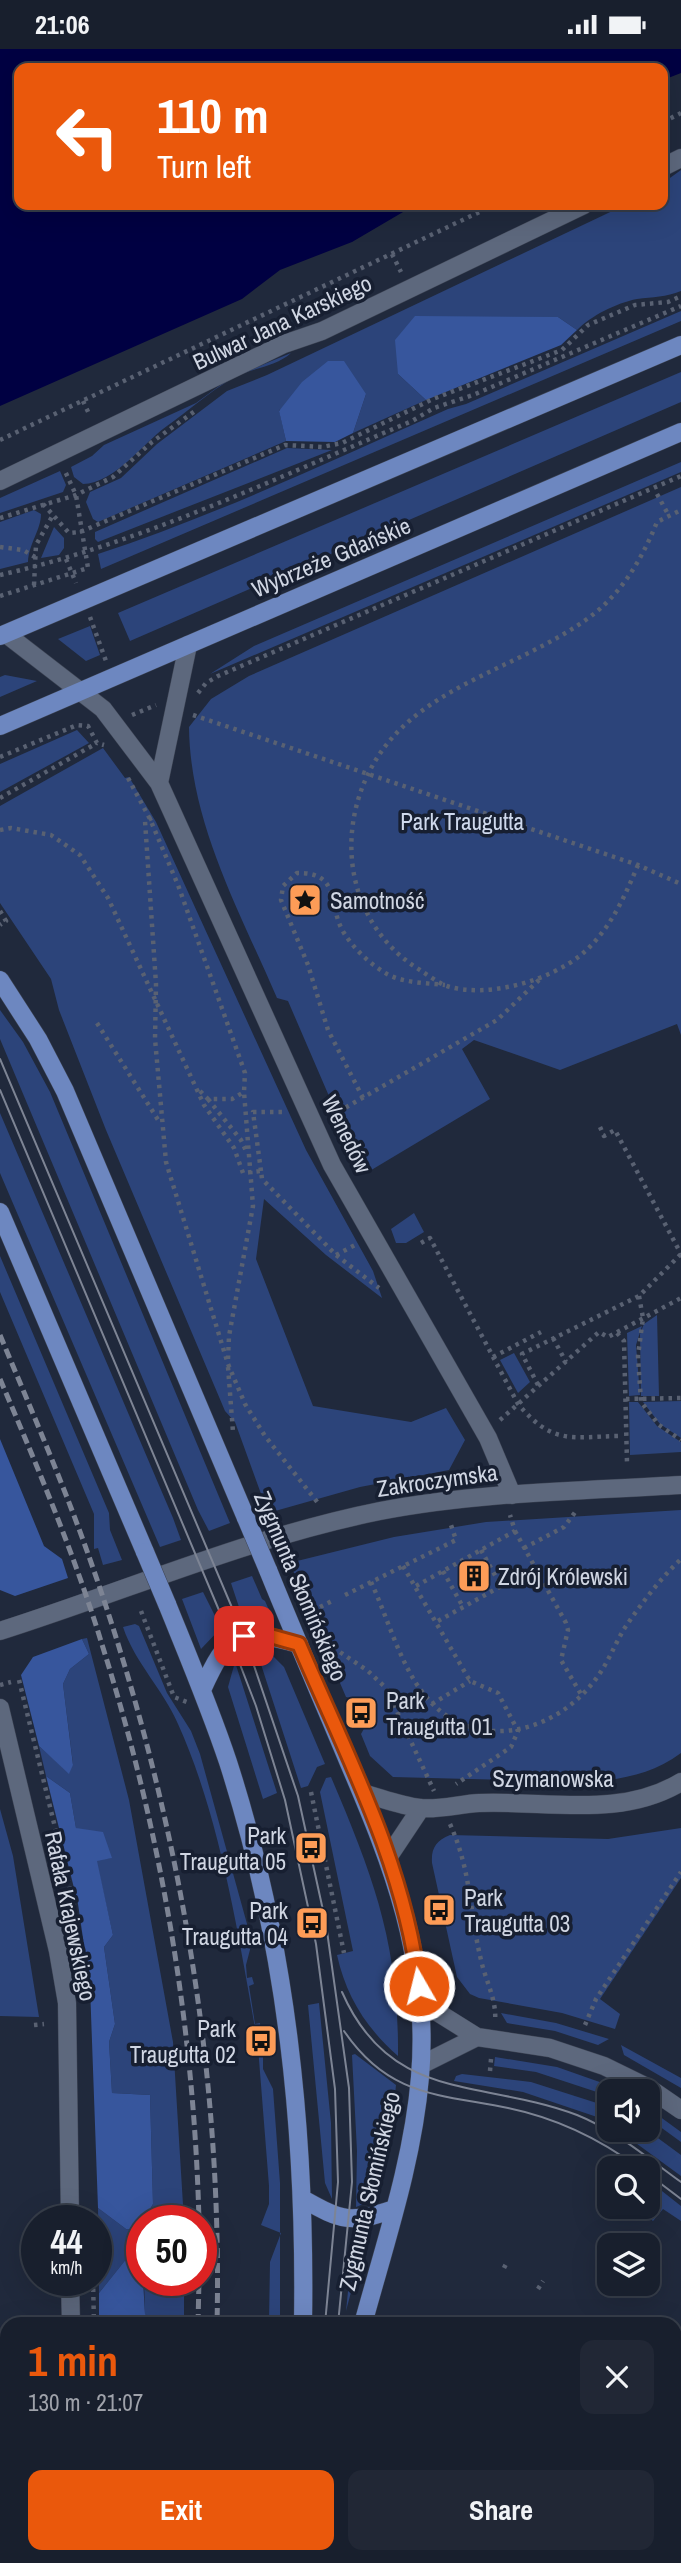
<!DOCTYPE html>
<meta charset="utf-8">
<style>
:root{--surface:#181f2d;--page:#212735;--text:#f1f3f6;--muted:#9fa2aa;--line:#363d49;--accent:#ea580c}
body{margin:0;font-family:"Archivo Narrow",sans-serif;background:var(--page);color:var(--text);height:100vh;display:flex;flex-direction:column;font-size:26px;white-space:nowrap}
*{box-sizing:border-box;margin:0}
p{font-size:23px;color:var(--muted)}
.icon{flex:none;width:38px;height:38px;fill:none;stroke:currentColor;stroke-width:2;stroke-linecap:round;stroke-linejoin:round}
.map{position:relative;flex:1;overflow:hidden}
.details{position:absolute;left:0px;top:2268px;width:682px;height:247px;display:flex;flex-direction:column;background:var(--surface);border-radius:21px 21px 0 0;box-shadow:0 7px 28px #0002,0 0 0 2px var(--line)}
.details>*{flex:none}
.guide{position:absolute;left:14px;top:14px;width:654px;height:147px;border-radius:14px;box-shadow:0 7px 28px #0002,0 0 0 2px var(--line);background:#ea580c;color:#fff;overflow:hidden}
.fabs{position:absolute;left:597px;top:2030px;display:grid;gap:14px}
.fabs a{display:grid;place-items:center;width:63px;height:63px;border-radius:14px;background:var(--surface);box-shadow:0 7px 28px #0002,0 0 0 2px var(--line);font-size:35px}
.speed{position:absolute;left:21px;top:2156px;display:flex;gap:14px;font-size:35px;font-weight:700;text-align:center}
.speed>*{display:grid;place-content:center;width:91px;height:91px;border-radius:50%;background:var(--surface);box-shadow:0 7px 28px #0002,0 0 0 2px var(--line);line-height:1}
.speed small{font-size:18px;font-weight:400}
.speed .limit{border:10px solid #d22;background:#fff;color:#111}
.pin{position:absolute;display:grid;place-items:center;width:60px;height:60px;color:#fff;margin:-30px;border-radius:14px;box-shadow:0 4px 10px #0006}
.me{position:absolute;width:77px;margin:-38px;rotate:352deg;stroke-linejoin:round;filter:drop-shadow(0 0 5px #0008)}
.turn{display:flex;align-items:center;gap:24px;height:147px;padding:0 28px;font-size:32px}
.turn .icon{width:91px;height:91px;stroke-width:2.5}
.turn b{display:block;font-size:49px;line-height:60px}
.round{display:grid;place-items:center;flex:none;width:74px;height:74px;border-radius:14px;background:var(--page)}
.head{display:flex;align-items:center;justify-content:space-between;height:119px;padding:0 28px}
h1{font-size:42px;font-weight:700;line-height:52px;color:var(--accent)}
.primary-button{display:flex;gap:14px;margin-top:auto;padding:14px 28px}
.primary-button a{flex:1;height:80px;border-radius:14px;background:var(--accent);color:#fff;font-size:28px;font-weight:700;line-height:80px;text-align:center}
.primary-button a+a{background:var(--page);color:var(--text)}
.status{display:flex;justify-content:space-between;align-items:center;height:49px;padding:0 35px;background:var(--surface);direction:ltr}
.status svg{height:19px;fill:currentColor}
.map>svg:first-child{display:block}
</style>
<div class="status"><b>21:06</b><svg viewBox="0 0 49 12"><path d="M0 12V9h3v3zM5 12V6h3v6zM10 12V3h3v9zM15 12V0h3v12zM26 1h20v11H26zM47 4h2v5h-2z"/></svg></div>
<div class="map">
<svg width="681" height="2514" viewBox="0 0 681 2514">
<rect width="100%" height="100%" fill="#20293c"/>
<path fill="#2c447a" d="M681,121V242C666,248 653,248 637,250C616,254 591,267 577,281L558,268L398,325L426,351L353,384L366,345L279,361L286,392L98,473L93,470L86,453L90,443L121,429L157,395L227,342L267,326L625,156H663V134Z
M681,262V272L101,520L98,505C217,466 333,411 448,360L466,355Z
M291,304C276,318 251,319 233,329C209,343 188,362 167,377C142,395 115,434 83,435L74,428L71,418L92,407L104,396L196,354L230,329Z
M681,323V353L130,592L118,564Z
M287,399L332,401L98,493L95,490V483Z
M681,413V423L210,625L254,597Z
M60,422L66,436L63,443L0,464V449Z
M681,438V986L677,975L560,1021L474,991L462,1000L490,1050L368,1123L346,1070L338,1068L288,952L277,949C240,863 190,774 189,678L211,650L249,627Z
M34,461L41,465C41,481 29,494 28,513L0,520V473Z
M54,478L64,489V499L59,506L41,509Z
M90,577L100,606L86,612L58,590Z
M5,626L37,632L0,648V628Z
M77,681L89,694L0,743V715Z
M103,699L125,729L129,728L156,773L306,1101L373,1222L382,1249L326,1206L264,1150L256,1210L313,1357L411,1373L446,1359L465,1391L449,1421L360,1438L268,1464L235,1373L225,1362L106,1081L59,961L51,930L0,854V757Z
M0,961L23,993L50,1043L230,1474L209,1482L198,1461L0,990Z
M0,1064L173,1469L181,1491L160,1498L0,1124Z
M414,1164L424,1183L406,1194H396L391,1180Z
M0,1207L109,1464L110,1481L122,1511L103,1516L98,1499L94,1500V1465L0,1243Z
M657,1266L659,1347H641L640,1285L644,1275Z
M642,1277L636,1296L640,1346L629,1347L627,1284Z
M514,1304L530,1333L518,1344L500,1311Z
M681,1352V1389L660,1375L643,1353Z
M629,1353H638L657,1377L681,1393V1403L630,1406Z
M681,1461V1704C651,1726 620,1731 583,1733L393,1728L370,1707L361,1685L366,1676L355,1650L346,1648L314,1573L317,1569L289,1514L394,1488L486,1473Z
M252,1527L262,1550L265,1552L273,1570H243L231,1534Z
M203,1543L221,1579L201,1600L182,1550Z
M135,1575L139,1577L167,1644L191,1682L200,1705L252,1893L246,1916L247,1929L252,1928L254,1935L249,1937L255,1975L260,1974L261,1984H256C238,1884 220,1768 178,1675C163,1640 135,1614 123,1578Z
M87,1589L129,1751L173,1993L184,2172H144L153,2155L150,2046L112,2044L109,1993L115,1975L104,1898L113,1886L96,1811L111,1809L76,1779L70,1744L46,1727L39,1697L69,1724L73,1715L63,1635L70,1620L89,1605L82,1590Z
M257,1603L273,1607L284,1618L325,1715L317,1718L308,1737L301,1739Z
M235,1613L277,1744L263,1750L228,1638Z
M331,1728C374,1829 399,1895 398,2007C366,1979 346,1947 337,1906L353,1902L320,1743L326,1729Z
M0,1760L13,1807L39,1968L0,1967Z
M681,1779V1829L600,1950L620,1965L615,1980L562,1964L479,1949L470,1945L457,1928L432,1814C431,1799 436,1792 450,1786L608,1790Z
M319,1954L331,2074L332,2150L325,2134L308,1956Z
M501,1964L556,1974L609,1990L598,1996L555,1982L507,1974Z
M621,1996L681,2029V2039L624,2006Z
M263,1997V2020L273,2040L280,2134V2274L269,2273L270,2213L281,2184L261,2176L269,2155V2137L258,1998Z
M355,2005L396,2036C393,2064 387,2151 356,2158L357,2102L352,2006Z
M495,2008L557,2018L611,2037L606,2046L536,2023L494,2017Z
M462,2025L531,2033L603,2056L597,2068L523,2043L454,2032L456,2027Z
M648,2059L681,2083V2093L648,2069Z
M618,2081H647L681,2106V2127Z
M648,2131L681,2157V2172L663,2160L653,2172L637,2158H648Z
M98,2159L126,2180L138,2181L142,2175V2214L127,2209L99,2244Z
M362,2192L364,2194L346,2262L353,2193Z
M144,2231H184V2275H157L145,2265Z
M681,2312V2514H533L538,2508H676V2319Z
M401,2508H453L505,2514H395Z"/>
<path fill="#37569d" d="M415,267L558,268L577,281L561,296L426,351L398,325L395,291Z
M328,312H344L366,345L353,384L335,393L286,392L279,362L302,333Z
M0,1390L44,1497L62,1510L68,1529L15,1547L0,1541Z
M82,1590L89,1605L70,1620L63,1635L73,1716L69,1725L39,1697L21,1626L33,1608Z
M46,1727L70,1744L76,1779L103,1783L112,1809L97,1812L113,1886L104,1898L115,1975L109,1993L112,2044L150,2046L153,2155L138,2181L126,2180L98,2159L90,1937L78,1855Z
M127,2209L142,2214L145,2265L157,2275H99V2244Z"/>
<path fill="#000042" d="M0,0H681V24L663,31V19H19V156H415L352,193L280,221L242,250L0,357Z"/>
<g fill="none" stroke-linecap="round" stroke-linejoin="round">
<defs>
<path id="minor" d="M663,118L681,109
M0,432L284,295L322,282L584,156
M6,585L103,660L159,734L332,1116L488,1389L512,1446
M159,734L188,596
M0,1582C126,1542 250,1488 380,1462C479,1443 581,1442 681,1436
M0,1659L58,1902L67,1954L70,2172
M362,1744C381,1749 401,1757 420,1759C439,1761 460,1755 479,1754C547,1751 620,1770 681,1733
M389,1807L421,1759
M421,1953L477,1988L550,1999L604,2017L649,2039L681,2061
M421,2016L477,1988
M70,2231L71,2275
M31,2514L34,2508"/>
<path id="major" d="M0,587L681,296
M0,677L681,383
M0,931L38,990L65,1042L246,1469
M0,1163L145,1503
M268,1521C294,1585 321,1648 348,1712C393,1817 430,1911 420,2028C413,2112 385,2194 363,2275
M167,1555C188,1607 210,1659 228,1713C287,1896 306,2084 303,2275
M202,1641C228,1584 237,1578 299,1595
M303,2150C342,2172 351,2175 394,2160
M339,2508L340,2514
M296,2514V2508"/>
</defs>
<use href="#minor" stroke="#3d4454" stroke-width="19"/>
<use href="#major" stroke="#3d4454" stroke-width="19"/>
<path stroke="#596172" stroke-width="4.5" stroke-dasharray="3.5 5" stroke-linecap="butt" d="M663,73L681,64
M392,205L401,223
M83,352L90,367
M0,391L494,156
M657,445L669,467
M43,455L53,466
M0,469L76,446L113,428L152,393L195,362
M0,498L23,501L35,508
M66,510L76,534
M0,526C144,493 276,429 412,372L434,359L473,346L681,257
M34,536L36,496L53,466L69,484L80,483L285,396L322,398L342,394L433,350L562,301L588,276L635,256L668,253L681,247
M0,547L88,519L76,446L64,420
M90,568L106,612
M198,644L206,634L218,627L681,427
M132,666L156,656
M193,666L638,816L681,835
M0,708L77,676L88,677L97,694L104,696
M128,729L150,770L178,836L245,1024L244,1043L232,1050H208L199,1041
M0,749L97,694
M152,769L145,772L156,935L155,990L166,1113L228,1315L245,1355L265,1387L318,1454
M0,781L11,779L51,786L80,806L108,849L204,1056L234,1099L243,1124L261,1122L262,1130L336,1206L379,1239
M638,816C624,849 610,881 582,905C551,931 488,950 447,937C438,934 428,926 420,921C361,885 339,816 358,751C391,641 504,629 587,570C621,546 642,510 657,473L681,461
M0,862L6,872L0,876
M97,974L160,1074
M363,1049L328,981L308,916L281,851L283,837L297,824C342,823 327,857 344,884C354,900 371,916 387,925C404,934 426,934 445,936
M208,1050L241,1091L247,1104
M331,1067L497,971L539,931
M600,1078L604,1087L615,1081L681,1205
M261,1122L253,1063H287
M421,1194L430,1189L518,1355C553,1396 569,1388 619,1387
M336,1206L357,1195
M639,1247L643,1269L638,1307L641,1353L659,1376L681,1391
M617,1284L624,1292L627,1414
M553,1289L566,1313
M493,1308L541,1283
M228,1310L229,1287L253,1157L244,1043
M228,1318L233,1383
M538,1336L522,1305L639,1247L681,1205
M626,1350L681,1349
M500,1371L599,1283L608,1288L681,1249
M515,1482L566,1574L568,1581L561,1611L582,1647
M524,1499L564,1478L576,1462
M481,1501L501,1537
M403,1517L470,1632L498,1644L518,1682L511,1698L456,1735
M443,1522L463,1558
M371,1533C387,1567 400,1615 423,1644C469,1705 553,1687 595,1631C607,1616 614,1597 624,1580C641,1555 659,1531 681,1510
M416,1537L515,1482L510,1466
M345,1546L456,1491L450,1473
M320,1558L334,1551
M141,1562L174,1648L187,1653
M438,1572L534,1519
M319,1589L368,1622L386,1639L434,1742
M19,1631L73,1852L82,1909
M0,1636L11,1633
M432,1655L470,1632
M311,1743L344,1904
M450,1775C472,1824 469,1862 481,1911C486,1933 497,1951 495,1973
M34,1976L44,1975
M585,1976L596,1950L681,1823
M490,2022L491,2010
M504,2219L507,2213
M93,2231L94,2275
M538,2240L543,2232
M528,2269L539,2275
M676,2294L681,2286
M676,2348L681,2352
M0,2417L7,2425
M7,2514L10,2508
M58,2514L61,2508
M111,2514L117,2508
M272,2514V2508
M390,2514L391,2508
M514,2514L519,2508"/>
<use href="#minor" stroke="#5d687d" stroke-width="18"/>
<use href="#major" stroke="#6d87c0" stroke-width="18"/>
<path stroke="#7d8494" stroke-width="2" d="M0,1010L244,1587L298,1747L326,1875L349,2039L352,2133L338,2275
M0,1041L221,1566L256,1657L285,1751L316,1895L335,2040L338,2133L325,2275
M342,1943C391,2055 483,2030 577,2066C615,2081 649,2110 681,2133
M344,1982C389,2048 439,2045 508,2059C556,2069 600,2090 639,2119
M648,2125L681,2150
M323,2508V2514"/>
<path stroke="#7d8494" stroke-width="5" stroke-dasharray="10 5" stroke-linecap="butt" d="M0,1286C30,1358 61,1429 87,1502C175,1748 223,2013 217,2275
M0,1330C38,1419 76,1509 104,1602C162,1787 194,1978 199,2172
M198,2275L199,2231
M182,2514V2508
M202,2514L203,2508"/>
<defs>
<path id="major-bridge" d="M246,1469L268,1521
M145,1503L167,1555"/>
</defs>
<use href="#major-bridge" stroke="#3d4454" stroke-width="19" stroke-linecap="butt"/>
<use href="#major-bridge" stroke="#6d87c0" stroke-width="18"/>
</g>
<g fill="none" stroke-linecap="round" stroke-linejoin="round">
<defs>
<path id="route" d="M244,1587L263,1585L299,1595C346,1705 405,1816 419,1937"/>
</defs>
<use href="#route" stroke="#983908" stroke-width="18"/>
<use href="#route" stroke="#ea580c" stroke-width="12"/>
</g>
<defs>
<symbol id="sight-square" viewBox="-11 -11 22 22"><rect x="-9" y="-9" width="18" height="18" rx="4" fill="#fd9c57" stroke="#171f31"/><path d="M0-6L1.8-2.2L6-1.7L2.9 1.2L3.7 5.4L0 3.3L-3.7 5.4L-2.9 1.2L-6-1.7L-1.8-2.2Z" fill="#111"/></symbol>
<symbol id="building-square" viewBox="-11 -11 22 22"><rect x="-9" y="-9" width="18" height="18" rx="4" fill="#fd9c57" stroke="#171f31"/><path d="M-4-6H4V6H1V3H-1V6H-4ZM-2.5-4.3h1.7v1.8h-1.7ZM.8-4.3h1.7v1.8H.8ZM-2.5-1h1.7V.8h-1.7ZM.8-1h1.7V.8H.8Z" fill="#111"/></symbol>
<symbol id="bus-square" viewBox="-11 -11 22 22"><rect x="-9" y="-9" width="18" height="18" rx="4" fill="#fd9c57" stroke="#171f31"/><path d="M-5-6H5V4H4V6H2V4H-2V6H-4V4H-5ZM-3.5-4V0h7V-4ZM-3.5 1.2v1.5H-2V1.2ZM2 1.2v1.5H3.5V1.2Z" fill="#111"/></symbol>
</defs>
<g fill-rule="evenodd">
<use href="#sight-square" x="286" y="832" width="38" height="38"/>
<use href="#building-square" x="455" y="1508" width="38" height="38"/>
<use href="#bus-square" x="342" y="1645" width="38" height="38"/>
<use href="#bus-square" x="292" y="1780" width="38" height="38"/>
<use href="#bus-square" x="420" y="1842" width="38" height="38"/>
<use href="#bus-square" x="293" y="1855" width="38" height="38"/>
<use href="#bus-square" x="242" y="1973" width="38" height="38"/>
</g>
<g text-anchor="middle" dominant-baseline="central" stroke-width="7" stroke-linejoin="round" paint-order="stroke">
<g font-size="23" fill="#d0d6e3" stroke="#171f31">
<text transform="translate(282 273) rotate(-25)">Bulwar Jana Karskiego</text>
<text transform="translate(331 508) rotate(-23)">Wybrzeże Gdańskie</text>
<text transform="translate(347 1085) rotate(64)">Wenedów</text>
<text transform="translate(437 1431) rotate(-8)">Zakroczymska</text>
<text transform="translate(301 1537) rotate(67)">Zygmunta Słomińskiego</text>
<text x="553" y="1729">Szymanowska</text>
<text transform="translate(71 1867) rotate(78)">Rafała Krajewskiego</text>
<text transform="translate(369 2142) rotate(-77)">Zygmunta Słomińskiego</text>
</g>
<g font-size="23" fill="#cfd9ed" stroke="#171f31">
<text x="462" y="772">Park Traugutta</text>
</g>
<g font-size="23" fill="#d0d6e3" stroke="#171f31" text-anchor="start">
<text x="330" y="851">Samotność</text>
<text x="498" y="1527">Zdrój Królewski</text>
<text x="386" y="1651">Park<tspan x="386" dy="26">Traugutta 01</tspan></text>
<text x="286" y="1786" text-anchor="end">Park<tspan x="286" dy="26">Traugutta 05</tspan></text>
<text x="464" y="1848">Park<tspan x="464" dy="26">Traugutta 03</tspan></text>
<text x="288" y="1861" text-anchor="end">Park<tspan x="288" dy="26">Traugutta 04</tspan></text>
<text x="236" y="1979" text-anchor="end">Park<tspan x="236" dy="26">Traugutta 02</tspan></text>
</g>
</g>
</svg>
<div class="fabs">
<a><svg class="icon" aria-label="sound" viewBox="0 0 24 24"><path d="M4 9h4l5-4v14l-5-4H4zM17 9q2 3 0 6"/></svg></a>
<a><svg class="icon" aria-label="search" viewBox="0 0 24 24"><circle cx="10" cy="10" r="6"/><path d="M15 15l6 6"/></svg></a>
<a><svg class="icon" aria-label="layers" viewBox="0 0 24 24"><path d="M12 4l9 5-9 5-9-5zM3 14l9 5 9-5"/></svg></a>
</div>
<div class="speed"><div>44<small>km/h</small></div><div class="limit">50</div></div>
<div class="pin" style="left:244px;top:1587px;background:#d93025"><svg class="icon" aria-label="arrive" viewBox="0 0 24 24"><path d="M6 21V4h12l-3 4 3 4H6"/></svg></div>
<svg class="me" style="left:419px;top:1937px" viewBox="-20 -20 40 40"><circle r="17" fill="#ea580c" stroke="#fff" stroke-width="3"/><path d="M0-11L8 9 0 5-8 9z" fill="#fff"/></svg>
<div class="guide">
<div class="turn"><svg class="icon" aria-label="left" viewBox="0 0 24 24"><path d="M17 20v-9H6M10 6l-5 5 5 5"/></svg><div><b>110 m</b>Turn left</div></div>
</div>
<section class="details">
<div class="head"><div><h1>1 min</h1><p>130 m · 21:07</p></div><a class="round"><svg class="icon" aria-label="close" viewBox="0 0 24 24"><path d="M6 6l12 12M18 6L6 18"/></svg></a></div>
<div class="primary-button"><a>Exit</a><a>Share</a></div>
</section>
</div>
